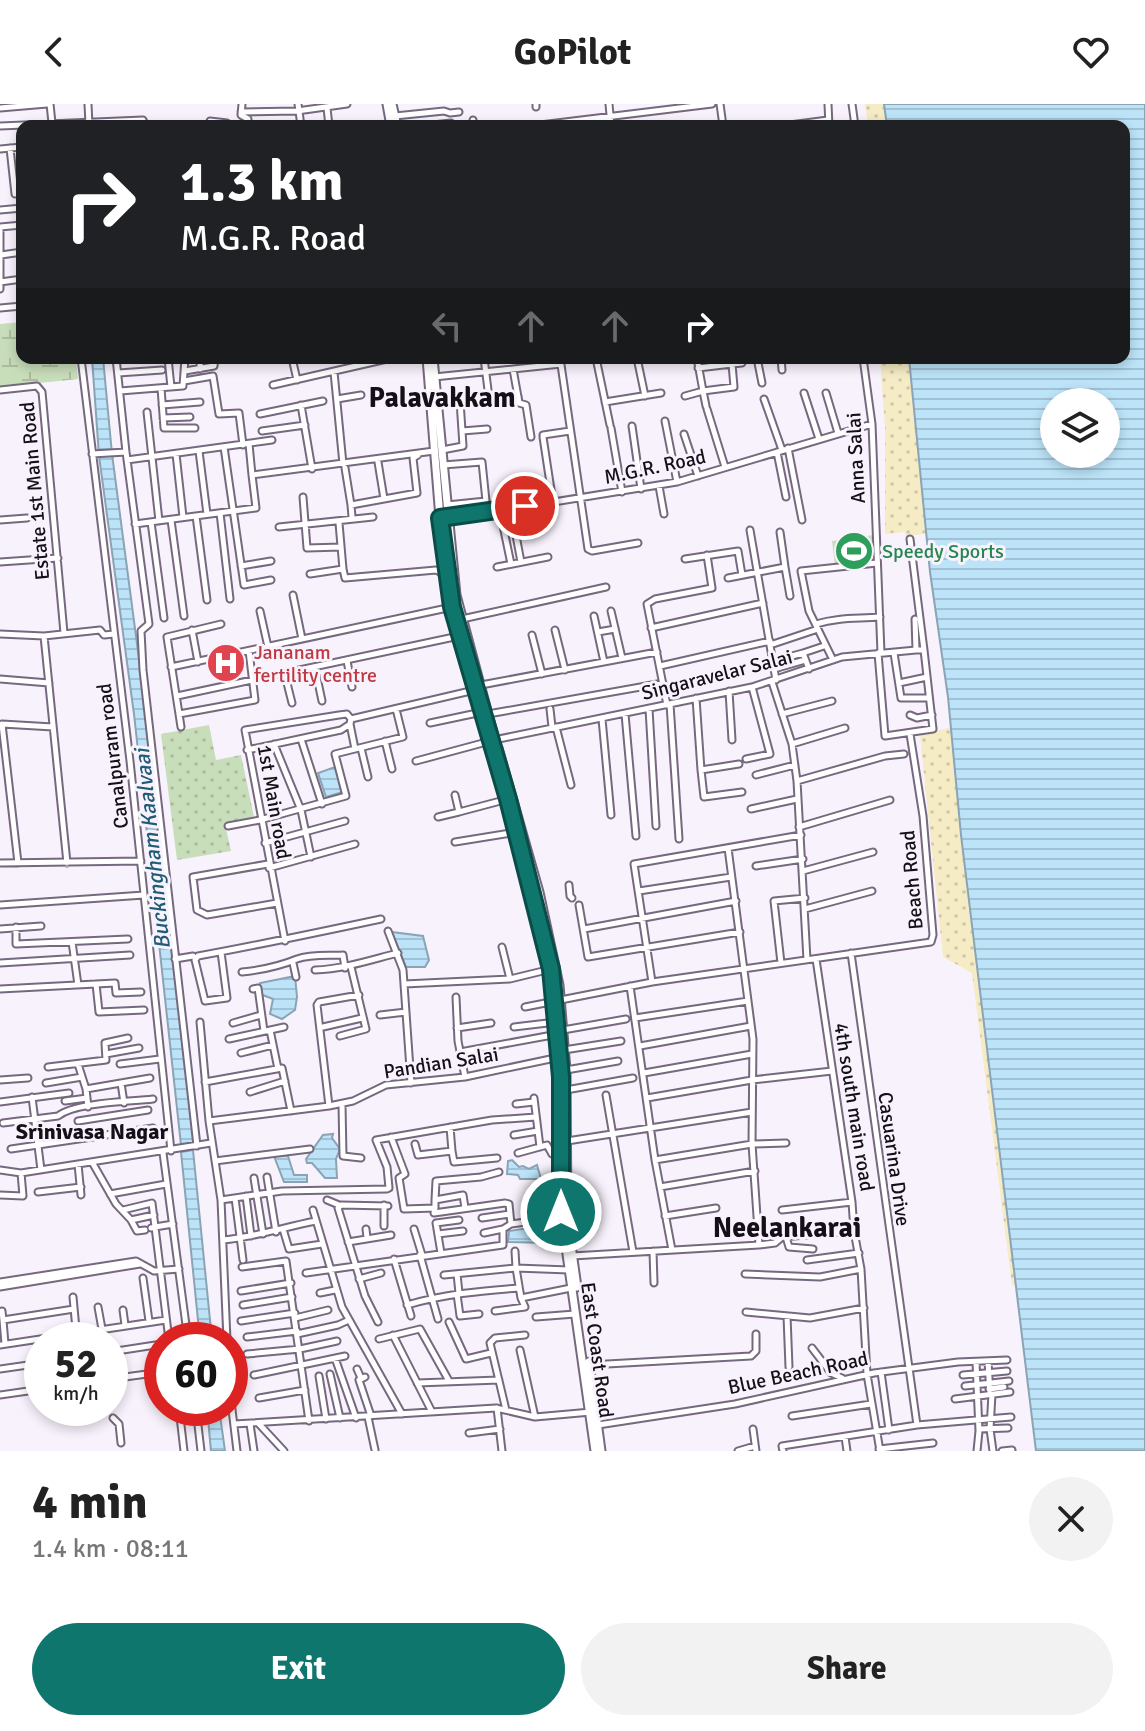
<!DOCTYPE html>
<meta charset="utf-8">
<style>
:root{--surface:#fff;--page:#f2f2f2;--text:#222;--muted:#767676;--accent:#0f766e}
body{margin:0;font-family:Signika,sans-serif;background:var(--page);color:var(--text);height:100vh;display:flex;flex-direction:column;font-size:30px;white-space:nowrap}
*{box-sizing:border-box;margin:0}
p{font-size:26px;color:var(--muted)}
.icon{flex:none;width:44px;height:44px;fill:none;stroke:currentColor;stroke-width:2;stroke-linecap:round;stroke-linejoin:round}
.map{position:relative;height:1347px;overflow:hidden}
.drawer{display:flex;flex-direction:column;background:var(--surface);flex:1}
.drawer>*{flex:none}
.banner{position:absolute;left:16px;top:16px;width:1114px;height:244px;border-radius:16px;box-shadow:0 4px 12px #0003;background:#202124;color:#fff;overflow:hidden}
.fabs{position:absolute;left:1040px;top:284px;display:grid;gap:16px}
.fabs a{display:grid;place-items:center;width:80px;height:80px;border-radius:50%;background:var(--surface);box-shadow:0 4px 12px #0003;font-size:40px}
.speed{position:absolute;left:24px;top:1218px;display:flex;gap:16px;font-size:40px;font-weight:700;text-align:center}
.speed>*{display:grid;place-content:center;width:104px;height:104px;border-radius:50%;background:var(--surface);box-shadow:0 4px 12px #0003;line-height:1}
.speed small{font-size:20px;font-weight:400}
.speed .limit{border:12px solid #d22;background:#fff;color:#111}
.pin{position:absolute;display:grid;place-items:center;width:68px;height:68px;color:#fff;margin:-34px;border:4px solid #fff;border-radius:50%;box-shadow:0 2px 8px #0007}
.me{position:absolute;width:88px;margin:-44px;rotate:0deg;stroke-linejoin:round;filter:drop-shadow(0 0 6px #0008)}
.turn{display:flex;align-items:center;gap:28px;height:168px;padding:0 32px;font-size:36px}
.turn .icon{width:104px;height:104px;stroke-width:2.5}
.turn b{display:block;font-size:56px;line-height:68px}
.lanes{display:flex;align-items:center;height:76px;padding:0 32px;background:#0003;justify-content:center;gap:40px;direction:ltr}
.lanes .off{opacity:.35}
.round{display:grid;place-items:center;flex:none;width:84px;height:84px;border-radius:42px;background:var(--page)}
.headline{display:flex;align-items:center;justify-content:space-between;height:136px;padding:0 32px}
h1{font-size:48px;font-weight:700;line-height:60px}
.button{display:flex;gap:16px;margin-top:auto;padding:16px 32px}
.button a{flex:1;height:92px;border-radius:48px;background:var(--accent);color:#fff;font-size:32px;font-weight:700;line-height:92px;text-align:center}
.button a+a{background:var(--page);color:var(--text)}
header{display:flex;justify-content:space-between;align-items:center;height:104px;padding:0 32px;background:var(--surface);font-size:36px;font-weight:700}
.map>svg:first-child{display:block}
</style>
<header><svg class="icon" aria-label="back" viewBox="0 0 24 24"><path d="M15 5l-7 7 7 7"/></svg>GoPilot<svg class="icon" aria-label="heart" viewBox="0 0 24 24"><path d="M12 20l-8-8c-3-5 5-10 8-4 3-6 11-1 8 4z"/></svg></header>
<div class="map">
<svg width="1145" height="1347" viewBox="0 0 1145 1347">
<defs>
<pattern id="grass-dots" width="8" height="8" patternUnits="userSpaceOnUse" patternTransform="scale(2)"><rect width="8" height="8" fill="#c8ddba"/><path d="M2 2h.1M6 6h.1" fill="none" stroke="#abbc9f" stroke-width="1.8" stroke-linecap="round"/></pattern>
<pattern id="wetland-marsh" width="20" height="14" patternUnits="userSpaceOnUse" patternTransform="scale(2)"><rect width="20" height="14" fill="#c8ddba"/><path d="M1 5h8M5 5V1M11 12h8M15 12V8" fill="none" stroke="#abbc9f"/></pattern>
<pattern id="sand-dots" width="8" height="8" patternUnits="userSpaceOnUse" patternTransform="scale(2)"><rect width="8" height="8" fill="#f5ebc5"/><path d="M2 2h.1M6 6h.1" fill="none" stroke="#d1c8a8" stroke-width="1.8" stroke-linecap="round"/></pattern>
<pattern id="water-rules" width="6" height="5" patternUnits="userSpaceOnUse" patternTransform="scale(2)"><rect width="6" height="5" fill="#bce3f8"/><path d="M0 2.5h6" fill="none" stroke="#a1c2d4"/></pattern>
</defs>
<rect width="100%" height="100%" fill="#f8f2fc"/>
<path fill="url(#grass-dots)" d="M209,621L216,656L241,651L254,713L225,720L231,747L177,756L161,630Z"/>
<path fill="url(#wetland-marsh)" d="M22,218V254H76L78,275L0,283V220Z"/>
<path fill="url(#sand-dots)" d="M865,0H884L887,22H868Z
M880,254H909L927,429L906,433L905,428L885,430V323Z
M952,623L961,731L1017,1182L1012,1181L972,869L943,853L920,631Z"/>
<path fill="#c8ddba" d="M874,431L876,458L835,462L832,437Z"/>
<path fill="url(#water-rules)" stroke="#8aa3b5" stroke-width="2" fill-rule="evenodd" d="M884,0H1145V1347H1036L961,731L948,593L930,468L909,254H1124V22H887ZM1054,298H1106V350H1054Z
M92,254H103L112,350L146,608L196,1039L181,1041L134,610L99,352Z
M335,663L343,688L326,693L318,669Z
M392,828L423,832L429,856L425,863H406Z
M295,872L297,893L295,906L282,915L270,910L273,895L260,890V879Z
M333,1030L332,1034L340,1045L336,1055L337,1074H325L312,1059H307L306,1055L323,1031Z
M193,1046L212,1236H200L181,1048Z
M283,1051L288,1052L294,1071H307V1078H284L274,1052Z
M512,1056L519,1063L523,1062L529,1065L537,1061L541,1075H520L518,1071L507,1070L508,1057Z
M548,1121V1139L508,1138L509,1127Z
M207,1304H219L225,1347H211Z"/>
<g fill="none" stroke-linecap="round" stroke-linejoin="round">
<defs>
<path id="minor" d="M50,0L52,19
M88,0L89,21
M242,0L241,11L248,15V22
M298,0L301,22
M536,0V3
M609,0L611,22
M720,0L723,22
M828,0L829,22
M852,0L855,22
M0,4L47,0
M327,4L329,22
M241,8L297,7L347,0
M395,12L444,7L450,9L459,8
M473,16L474,22
M210,17L227,19L228,22
M0,22L143,16L146,22
M423,22L451,19
M532,22L712,0
M782,22L828,16
M10,44L15,90
M0,45L22,43
M0,106L22,104
M0,123L22,121
M1,151L22,148
M0,178L22,175
M0,185V123
M0,204L22,202
M81,254L130,657L171,1047
M116,254L126,348L149,520L141,527L143,566L197,1042
M168,254L171,283
M292,254L297,276
M484,254L489,294
M560,254L588,445L592,447L638,439
M596,254L610,321
M637,254L645,292
M697,254L703,287L734,283L732,260L698,264
M731,254L732,260L742,259
M757,254L762,279
M781,254L782,266
M863,254L872,320L881,549
M200,265V254
M185,267L214,262L215,254
M334,268L343,360
M118,269L162,266
M434,273L561,260
M184,277L213,272L219,310L239,309L243,341
M273,281L387,255
M161,284L164,324H195
M0,286L37,282L42,288L64,529
M120,287L183,282L185,254
M804,289L819,335
M826,289L838,329
M518,292L519,299L526,301L531,333
M685,292L703,287L706,302
M337,295L361,291
M764,295L782,346
M605,298L661,289
M436,300L518,293L513,265
M162,301L200,298
M301,301L312,365
M707,305L725,363
M147,308L159,417
M260,310L323,297
M163,314L190,313
M665,317L677,378
M632,322L641,385
M611,324L622,388
M262,327L305,321
M462,327L487,325
M684,330L698,372
M543,331L570,327
M543,333L553,399
M249,340L252,371L434,347
M224,343L244,481L271,476
M788,344L802,416
M442,346L463,342L460,297
M199,347L207,410
M777,348L786,393
M92,350L126,348
M176,350L183,413
M127,356L272,336
M378,358L384,395
M443,361L482,358L486,397L447,401
M345,364L351,401L417,389L413,354L418,351
M659,382L664,410
M303,393L307,444L341,443
M351,401L352,413
M511,405L521,458
M500,407L511,460
M220,409L230,495
M196,412L207,496
M449,415L677,378L872,320
M0,416L27,414
M171,416L184,512
M151,418L164,514
M135,420L256,404L252,371
M279,423L373,413
M750,426L776,576
M780,428L785,463
M910,435L924,546
M685,455L738,447L742,471
M0,458L58,454
M241,462L271,457
M497,463L548,453
M343,465L345,474L436,466L446,471
M310,470L343,465L339,419
M728,474L785,463L790,492
M293,491L302,535
M260,507L268,543
M611,507L622,554
M594,512L604,558
M462,515L606,483
M221,520L167,533L179,610L255,596L249,547
M816,520C839,513 857,515 880,513
M651,524L763,499
M192,526L198,558
M555,526L565,566
M598,528L615,525
M0,530L44,532L100,526L104,531L114,530
M532,531L542,570
M44,532L67,759
M770,541L815,526
M878,549L885,632L933,625L924,546H916
M894,549L901,594H929
M833,556L809,507L801,467L877,459
M347,557L352,583
M773,557L803,549
M660,562L770,537
M171,563L452,503
M315,564L322,597
M774,565L805,556
M809,565L803,549L824,542
M285,571L292,599
M0,575L49,579
M772,578L792,640L797,677L807,856
M899,579L927,573
M481,581L657,548
M729,587L732,636
M177,592L459,532
M696,594L701,666L739,660
M670,600L679,735
M667,601L647,500L655,495L712,484L707,451
M550,605L552,623
M649,605L656,722
M179,610L181,623
M488,610L663,579
M625,610L636,732
M782,610L832,597
M910,611L917,614L932,611
M602,615L611,711
M430,619L482,608
M2,620L18,759
M2,620L53,623
M350,620L355,645
M556,623L571,681
M301,635L322,700
M385,637L392,665
M274,640L301,706L311,753
M792,640L845,624
M361,644L368,673
M247,646L341,626L350,620L351,615L479,585
M746,655L770,650L752,583
M416,657L494,636L752,583L842,553L916,546L915,515
M701,666L704,693L742,688
M756,671L795,661
M797,677L885,652L904,650
M455,691L459,708L508,695
M751,705L797,695
M438,713L459,708
M228,722L260,716L346,692L335,650L403,633L396,605
M799,723L890,696
M455,738L517,728
M265,739L345,717
M728,744L753,935L752,1040L759,1141
M0,759L141,757
M268,760L193,773L197,806L207,811L277,799
M756,762L803,755
M269,764L355,740
M803,767L873,748
M569,781L570,792L572,794
M639,787L731,773
M0,801L144,791
M579,801L588,853L740,828
M805,805L872,787
M16,823V840L128,835
M0,825L41,822
M584,825L736,797
M388,827L403,866L411,979
M285,837L245,626L339,611L347,610L351,615
M72,838L78,881
M502,843L510,875
M221,848L227,894L205,897L195,856L198,852C259,841 320,828 381,815
M851,849L917,1321
M175,855L193,852
M816,855L852,1098L854,1127L861,1165L867,1270L880,1347
M0,859L130,851
M293,859L296,873
M781,859L774,797L805,794
M315,866C344,865 370,856 398,849
M242,868C262,866 280,862 297,855C311,850 329,852 343,851L345,864
M652,878L634,760L801,731
M96,880L99,908L144,906
M404,880L510,875L551,865
M630,882L655,1056L672,1146
M0,885L115,879L116,889L141,888
M253,885L258,884L264,927
M456,893L458,937L465,973
M525,903L652,878L931,838L933,831L923,712L910,630
M380,911L406,908
M635,914L748,897
M200,918L209,1017
M233,919L261,911
M323,923L362,914
M514,923L556,918
M457,924L491,919
M270,926L278,965
M563,926L626,915
M340,932L366,925L351,863
M229,935L284,923
M640,942L751,922
M564,946L621,937
M460,948L558,930
M241,949L273,941
M106,950L139,944
M78,960L86,985
M120,960L160,955
M48,963L106,956L105,939L128,934
M566,966L618,957
M644,969L752,950
M0,976L28,974
M205,978L282,964L291,1007
M46,979L82,973
M121,979L124,999
M566,986L633,974
M250,988L285,977
M606,991L633,1148
M32,993L41,1066
M534,994L540,1043
M647,994L752,976L832,967
M65,997L87,994
M0,998L69,989
M342,1000L343,1052L361,1054
M516,1000L534,998
M329,1002L317,901L319,898L359,891
M88,1003L86,985L150,974
M78,1017L148,1006
M3,1019L58,1012C76,998 129,998 153,995
M514,1031L538,1027
M391,1033L405,1070L399,1074L404,1105L435,1104L434,1109L505,1099L509,1100L511,1120L562,1113
M567,1037L752,1008
M415,1040L418,1051L452,1047L450,1023
M11,1045L153,1024
M452,1047L454,1058L497,1054
M163,1049L188,1236
M518,1049L547,1041L552,1050L562,1053
M655,1056L752,1040L786,1039
M215,1057L310,1045
M92,1058L116,1100L131,1116L137,1127L145,1126
M78,1060L81,1091
M0,1066L21,1069L211,1039
M267,1073L276,1128
M254,1074L263,1130
M660,1083L755,1067
M38,1088L81,1083
M110,1090L166,1080
M0,1091L23,1092L21,1069
M246,1092L251,1132
M235,1094L243,1156
M221,1096L282,1087L387,1085L389,1084L387,1063L376,1036L492,1016L536,1013
M327,1096L339,1101
M435,1096L436,1077L481,1073L499,1068
M384,1101V1122
M435,1104V1096L463,1091L465,1104
M123,1106L152,1099L155,1123L151,1124
M313,1106L342,1203L402,1310
M782,1106L852,1098
M665,1112L716,1104
M482,1114L510,1110
M131,1116L154,1111
M283,1125L289,1145L322,1140
M366,1125L367,1134
M414,1125L422,1151
M484,1129L503,1125
M438,1130L463,1127
M786,1133L789,1143L813,1145
M223,1136C256,1133 284,1123 316,1117
M348,1138L391,1131
M515,1147L516,1164L569,1166
M653,1147L654,1179
M441,1149L436,1119L459,1116
M420,1151L438,1215
M572,1152L759,1141L775,1139L782,1133L854,1127
M394,1155L411,1212
M807,1156L859,1149
M242,1163L286,1157L309,1317
M306,1169L503,1141V1125L511,1120
M457,1170L459,1189
M745,1170L820,1173L861,1165
M444,1171L516,1164L521,1194
M143,1174L149,1217
M359,1175L381,1169
M0,1178L136,1157L154,1167L179,1165
M0,1183L140,1160
M241,1187L291,1179
M320,1189L335,1186
M457,1190L460,1212L479,1210
M73,1193L77,1236
M243,1201L292,1193
M407,1201C444,1190 480,1187 518,1184
M98,1203L102,1225
M123,1206L125,1221
M2,1207L3,1216
M495,1207L525,1203L521,1194L571,1184
M746,1208L810,1214L864,1204
M787,1212L789,1263
M536,1213L575,1210
M295,1214L328,1206
M241,1217L295,1209
M378,1218L365,1192L338,1104L341,1101L388,1102
M449,1218L466,1255L491,1249
M297,1230L338,1221L349,1216
M393,1231L432,1308
M247,1233L297,1227
M379,1235L420,1225L449,1277
M169,1236L155,1123L173,1120
M227,1236L221,1096L209,1017L329,1002L353,997L386,981L465,973L560,953
M5,1240L3,1216L74,1205
M0,1241L166,1216
M812,1244L831,1269L842,1274
M520,1246L535,1313
M110,1248L162,1240
M247,1250L300,1245L337,1237
M335,1254L356,1314
M988,1257L990,1291
M976,1258L979,1327L977,1347
M589,1261L751,1252L756,1247V1230
M0,1265L42,1259
M357,1265L361,1274
M881,1268L889,1326
M330,1270L340,1314
M254,1271L345,1252
M963,1271L1007,1267
M319,1272L326,1315
M365,1273L359,1276L371,1312
M110,1275L162,1268
M417,1279L499,1276
M965,1282L1009,1277
M989,1285L1004,1283
M230,1289L237,1347
M992,1290L990,1325L993,1347
M0,1291L42,1285
M259,1294L305,1286
M955,1295L1010,1288
M179,1304L184,1347
M196,1304L201,1347
M497,1304L502,1347
M506,1306L490,1239L495,1234L525,1231
M792,1312L871,1300
M368,1313L375,1346
M113,1314L119,1320L121,1339
M234,1320L496,1304L535,1313L591,1308
M250,1320L254,1347
M259,1320L284,1347
M598,1321L735,1300L874,1269L958,1258L1007,1256
M753,1325L756,1347
M979,1325L1008,1324
M469,1329L500,1325
M845,1333L847,1347
M879,1345L933,1339
M738,1347L755,1342
M783,1347L782,1342L917,1321L1011,1313
M1002,1347L1012,1346"/>
<path id="major" d="M387,0L391,22
M392,0L397,22
M427,254L440,414L452,503L508,695L542,820L554,882L561,973V1108L595,1347
M433,254L456,491L493,629
M498,644L539,788L559,881L566,966L567,1113L577,1183
M589,1258L601,1347"/>
</defs>
<use href="#minor" stroke="#76687e" stroke-width="9"/>
<use href="#major" stroke="#76687e" stroke-width="11"/>
<use href="#minor" stroke="#fff" stroke-width="5"/>
<use href="#major" stroke="#fff" stroke-width="7"/>
</g>
<g fill="none" stroke-linecap="round" stroke-linejoin="round">
<defs>
<path id="route" d="M525,402L440,414L452,503L508,695L551,865L561,973V1108"/>
</defs>
<use href="#route" stroke="#0a4d48" stroke-width="20"/>
<use href="#route" stroke="#0f766e" stroke-width="14"/>
</g>
<defs>
<symbol id="stadium-disc" viewBox="-11 -11 22 22"><circle r="9.5" fill="#2e9e5b" stroke="#f8f2fc"/><path d="M0-5a6.5 5 0 1 0 0 10a6.5 5 0 1 0 0-10ZM-3.5-1.8h7v3.6h-7Z" fill="#fff"/></symbol>
<symbol id="hospital-disc" viewBox="-11 -11 22 22"><circle r="9.5" fill="#e0444e" stroke="#f8f2fc"/><path d="M-5-5h3v3.5h4V-5h3V5h-3V1.5h-4V5h-3Z" fill="#fff"/></symbol>
</defs>
<g fill-rule="evenodd">
<use href="#stadium-disc" x="832" y="425" width="44" height="44"/>
<use href="#hospital-disc" x="204" y="537" width="44" height="44"/>
</g>
<g text-anchor="middle" dominant-baseline="central" stroke-width="6" stroke-linejoin="round" paint-order="stroke">
<g font-size="20" fill="#150f18" stroke="#f8f2fc">
<text transform="translate(856 354) rotate(-93)">Anna Salai</text>
<text transform="translate(655 363) rotate(-12)">M.G.R. Road</text>
<text transform="translate(35 387) rotate(-95)">Estate 1st Main Road</text>
<text transform="translate(717 571) rotate(-14)">Singaravelar Salai</text>
<text transform="translate(113 652) rotate(-97)">Canalpuram road</text>
<text transform="translate(274 698) rotate(80)">1st Main road</text>
<text transform="translate(912 776) rotate(-95)">Beach Road</text>
<text transform="translate(441 959) rotate(-9)">Pandian Salai</text>
<text transform="translate(854 1003) rotate(81)">4th south main road</text>
<text transform="translate(894 1055) rotate(82)">Casuarina Drive</text>
<text transform="translate(597 1246) rotate(82)">East Coast Road</text>
<text transform="translate(798 1269) rotate(-12)">Blue Beach Road</text>
</g>
<g font-size="20" fill="#27864d" stroke="#f8f2fc" text-anchor="start">
<text x="882" y="447">Speedy Sports</text>
</g>
<g font-size="20" fill="#be3a42" stroke="#f8f2fc" text-anchor="start">
<text x="254" y="548">Jananam<tspan x="254" dy="23">fertility centre</tspan></text>
</g>
<g font-size="22" font-style="italic" fill="#215c77" stroke="#f8f2fc">
<text transform="translate(152 745) rotate(-96)">Buckingham Kaalvaai</text>
</g>
<g font-size="22" font-weight="bold" fill="#150f18" stroke="#f8f2fc">
<text x="92" y="1027">Srinivasa Nagar</text>
</g>
<g font-size="28" font-weight="bold" fill="#150f18" stroke="#f8f2fc">
<text x="442" y="294">Palavakkam</text>
<text x="787" y="1124">Neelankarai</text>
</g>
</g>
</svg>
<div class="fabs">
<a><svg class="icon" aria-label="layers" viewBox="0 0 24 24"><path d="M12 4l9 5-9 5-9-5zM3 14l9 5 9-5"/></svg></a>
</div>
<div class="speed"><div>52<small>km/h</small></div><div class="limit">60</div></div>
<div class="pin" style="left:525px;top:402px;background:#d93025"><svg class="icon" aria-label="arrive" viewBox="0 0 24 24"><path d="M6 21V4h12l-3 4 3 4H6"/></svg></div>
<svg class="me" style="left:561px;top:1108px" viewBox="-20 -20 40 40"><circle r="17" fill="#0f766e" stroke="#fff" stroke-width="3"/><path d="M0-11L8 9 0 5-8 9z" fill="#fff"/></svg>
<div class="banner">
<div class="turn"><svg class="icon" aria-label="right" viewBox="0 0 24 24"><path d="M7 20v-9h11M14 6l5 5-5 5"/></svg><div><b>1.3 km</b>M.G.R. Road</div></div>
<div class="lanes"><svg class="icon off" aria-label="left" viewBox="0 0 24 24"><path d="M17 20v-9H6M10 6l-5 5 5 5"/></svg><svg class="icon off" aria-label="ahead" viewBox="0 0 24 24"><path d="M12 20V5M6 11l6-6 6 6"/></svg><svg class="icon off" aria-label="ahead" viewBox="0 0 24 24"><path d="M12 20V5M6 11l6-6 6 6"/></svg><svg class="icon" aria-label="right" viewBox="0 0 24 24"><path d="M7 20v-9h11M14 6l5 5-5 5"/></svg></div>
</div>
</div>
<section class="drawer">
<div class="headline"><div><h1>4 min</h1><p>1.4 km · 08:11</p></div><a class="round"><svg class="icon" aria-label="close" viewBox="0 0 24 24"><path d="M6 6l12 12M18 6L6 18"/></svg></a></div>
<div class="button"><a>Exit</a><a>Share</a></div>
</section>
